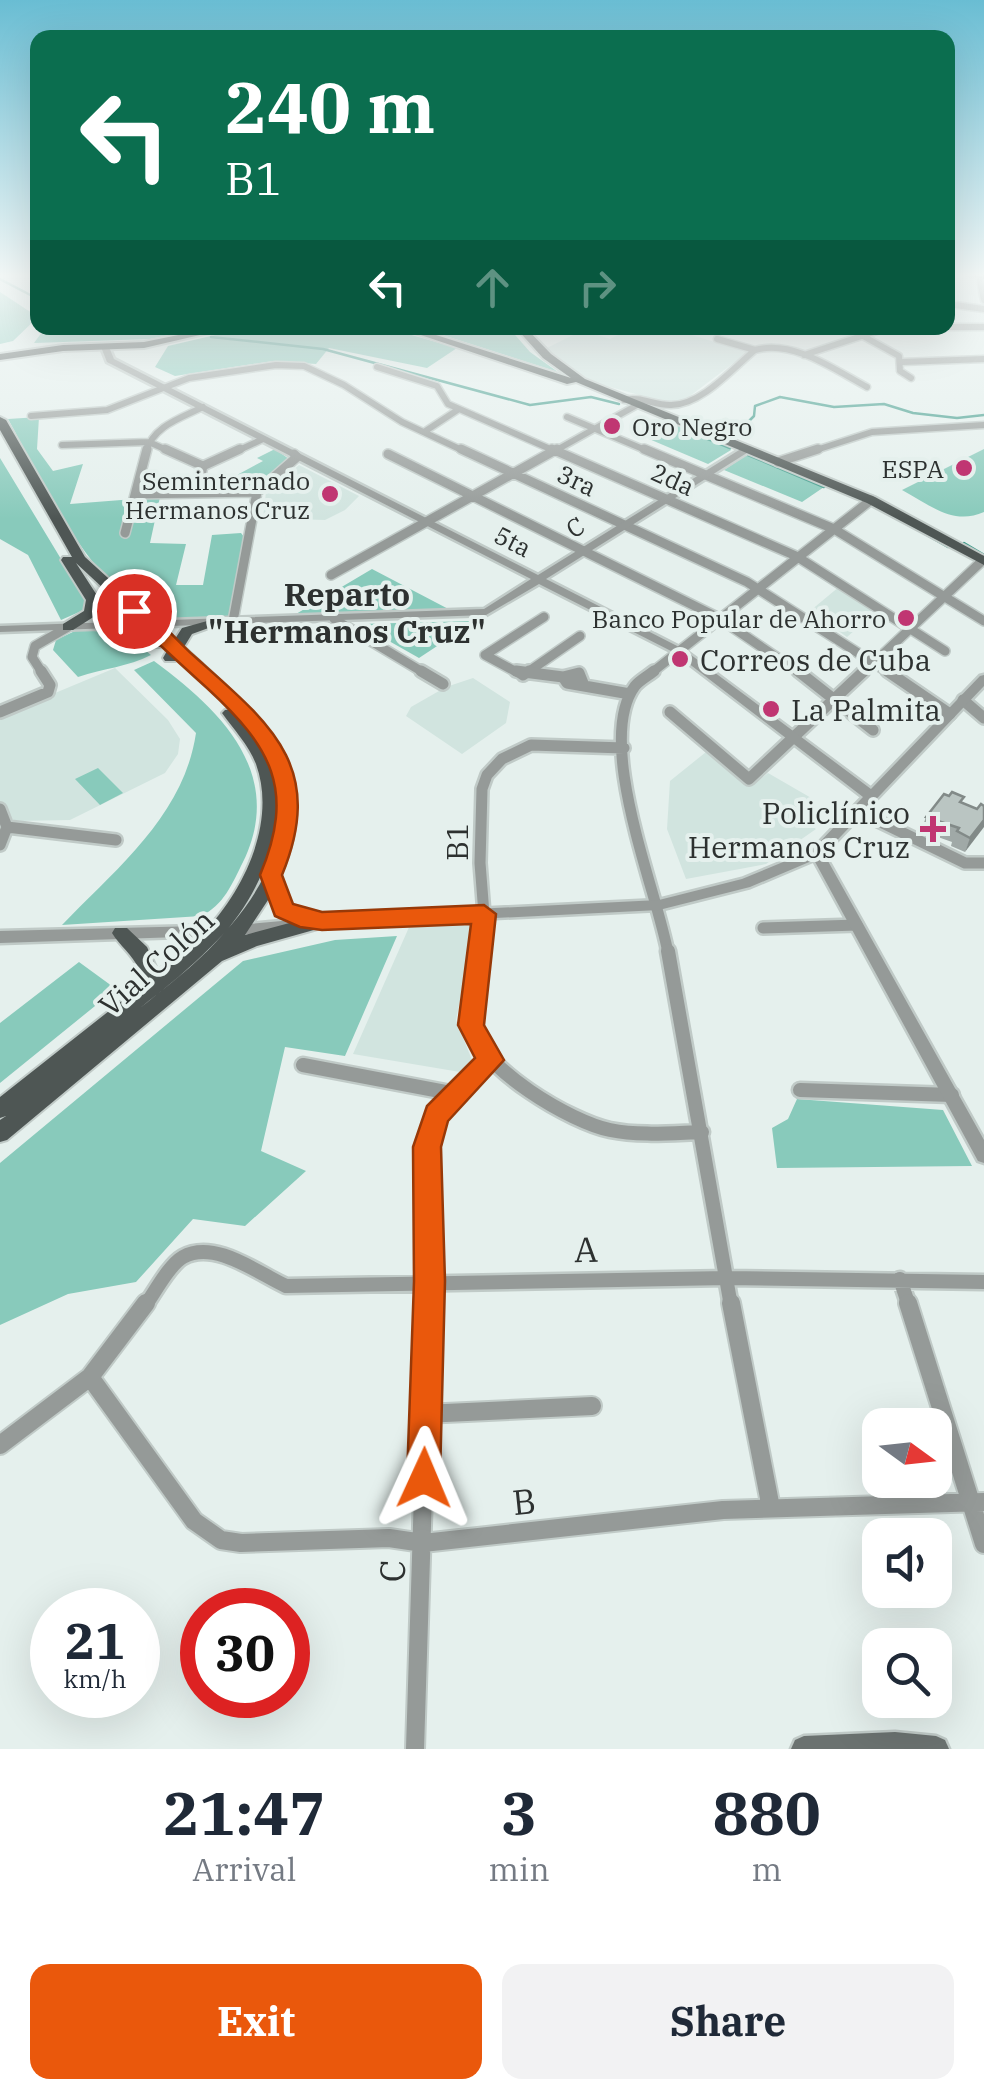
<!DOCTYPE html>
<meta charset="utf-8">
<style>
:root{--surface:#fff;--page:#f2f2f3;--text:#1f2937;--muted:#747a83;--accent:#ea580c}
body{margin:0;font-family:"IBM Plex Serif",serif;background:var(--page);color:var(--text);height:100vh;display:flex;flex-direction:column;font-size:38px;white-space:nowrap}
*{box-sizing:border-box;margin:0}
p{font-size:32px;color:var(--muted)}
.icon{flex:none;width:55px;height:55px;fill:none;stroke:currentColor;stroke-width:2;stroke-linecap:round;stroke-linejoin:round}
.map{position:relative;height:1749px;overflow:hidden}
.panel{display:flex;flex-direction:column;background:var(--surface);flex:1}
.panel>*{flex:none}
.banner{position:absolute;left:30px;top:30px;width:925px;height:305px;border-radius:20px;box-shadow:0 10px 40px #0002;background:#0b6e4f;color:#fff;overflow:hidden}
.needle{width:65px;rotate:105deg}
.controls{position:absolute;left:862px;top:1408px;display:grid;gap:20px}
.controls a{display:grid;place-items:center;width:90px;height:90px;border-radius:20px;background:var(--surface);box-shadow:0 10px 40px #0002;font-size:50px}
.speed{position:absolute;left:30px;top:1588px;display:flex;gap:20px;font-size:50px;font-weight:700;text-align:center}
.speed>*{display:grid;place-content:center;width:130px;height:130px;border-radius:50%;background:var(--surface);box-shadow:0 10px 40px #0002;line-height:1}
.speed small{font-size:25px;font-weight:400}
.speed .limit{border:15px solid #d22;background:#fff;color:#111}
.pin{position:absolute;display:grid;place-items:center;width:85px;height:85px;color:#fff;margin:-42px;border:5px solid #fff;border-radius:50%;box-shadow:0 2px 10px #0007}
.me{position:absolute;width:110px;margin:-55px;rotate:1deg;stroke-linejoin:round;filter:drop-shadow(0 0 8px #0008)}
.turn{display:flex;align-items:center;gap:35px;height:210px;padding:0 30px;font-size:45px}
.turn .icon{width:130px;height:130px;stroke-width:2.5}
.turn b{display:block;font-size:70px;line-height:85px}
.lanes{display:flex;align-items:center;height:95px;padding:0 30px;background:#0003;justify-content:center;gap:50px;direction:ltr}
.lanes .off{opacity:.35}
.eta{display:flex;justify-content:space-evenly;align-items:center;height:170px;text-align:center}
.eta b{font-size:60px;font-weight:700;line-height:70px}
.cta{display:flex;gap:20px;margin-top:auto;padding:20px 30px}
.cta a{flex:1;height:115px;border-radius:20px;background:var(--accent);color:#fff;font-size:40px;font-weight:700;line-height:115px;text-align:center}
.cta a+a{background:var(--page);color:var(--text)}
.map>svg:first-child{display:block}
</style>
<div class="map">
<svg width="984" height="1749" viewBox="0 0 984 1749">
<rect width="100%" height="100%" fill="#e5f0ed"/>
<path fill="#d1e4df" d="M632,328H668L748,352L686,399L668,403L585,380L545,349L583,330L610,339Z
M299,465L359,496L345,510L325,520L263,518L266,492Z
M840,586L878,610L847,637L810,611Z
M115,668L168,720L180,739L178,754L165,773L70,820L14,821L0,804V716Z
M473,678L510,702L506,723L462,754L406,716L411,707L446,687Z
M706,752L753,785L768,773L813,799L798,814L816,829L766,864L686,879L667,829L670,781Z
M476,921L456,1020L472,1060L460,1072L353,1054L410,925Z"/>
<path fill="#88cabb" d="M0,292L38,317L13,341L0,344Z
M45,328H201L150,339L34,343Z
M245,328H387L457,348L427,368L329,348L316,364L273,361L175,376L155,367L168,346Z
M421,328H509L530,352L558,372Z
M39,417L37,449L53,471L83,464L70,504L160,497L150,543L186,544L176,585H203L212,535L241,533L244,537L229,618C208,619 180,624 160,617C91,591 42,480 8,419Z
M675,424L729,446L731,450L708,464L649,439Z
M275,449L289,459L254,486L211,489L263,461L257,458Z
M984,449V512C953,526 930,505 902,490Z
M745,456H753L827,485L802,502L724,470Z
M0,458L87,602L86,609L61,620L28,555L0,539Z
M372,569L456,613L296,614Z
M475,621L419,658L359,624Z
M77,630L124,633L151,655C128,667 104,668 78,677L53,650L56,640Z
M154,661C221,710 286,774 243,862C232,884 224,905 201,916L62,925C117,868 184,815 196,733L134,670Z
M98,768L123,793L100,805L75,779Z
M397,936L345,1056L285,1047L261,1151L306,1171L245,1226L193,1219L136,1282L68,1294L0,1325V1163L243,961L335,940Z
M79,962L116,989L0,1083V1023Z
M797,1099L943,1110L972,1166L777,1168L772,1128L788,1119Z"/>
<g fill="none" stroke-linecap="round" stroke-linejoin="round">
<path stroke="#439c8c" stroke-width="2.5" d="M0,279L38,299
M131,328L176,333
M211,337L323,349L530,405L591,397L619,404
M683,429L730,448
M736,434L754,416L755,406L780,397L834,407L884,404L913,413L957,418L984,415
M748,455L824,487
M918,530L948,547
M964,543L984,555"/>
<defs>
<path id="minor-far4" d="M979,275L984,300
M948,304L984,309
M948,327H984
M863,336L899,356L900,371L911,378
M717,339L755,350
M804,355L883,329L924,328
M902,362L984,359
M377,367L437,386L448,404L557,452
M624,400C641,396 653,405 670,405C701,406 733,368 755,350C793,339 835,370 867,387
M31,416L107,410L189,378L276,365L304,366L344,385L402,422L466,452
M567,417L650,452
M424,432L459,409
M62,445L149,442L171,452
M146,452C153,426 181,418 203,407
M235,452L263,439
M553,452L637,405
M810,452L872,432L984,425"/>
<path id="minor-far3" d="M165,449L203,466
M461,449L747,582L891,674
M552,449L796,556L945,651
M644,449L834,529L984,621
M388,454L719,618L801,674
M778,462L818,449
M197,493L203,466L240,449
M136,494L257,492
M125,533L147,449
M331,575L557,449
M334,619L426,674
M233,621L257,492L297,457L294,454
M43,674L32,657L35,646L68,627
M520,674L485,655L544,617
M525,674L580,636
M650,674L871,500
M862,674L983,560"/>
<path id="minor-far2" d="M421,671L443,684
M516,671L563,677L567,683L630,694
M654,671C648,676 640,680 635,686C594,741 657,891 668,953
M798,671L873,730
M887,671L950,714
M523,675L529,671
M563,677L579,673L583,683
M963,700L984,718
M0,712L48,692L50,685L41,671
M670,712L749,779L864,671
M0,809L7,827
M860,812L965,863H984
M7,827L116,840
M0,845L7,827
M763,928L857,925
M479,953L484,914L480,863L482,789L487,775L502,759L531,745L624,748"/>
<path id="minor-far1" d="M480,951C477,973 467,1006 472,1027C481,1069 571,1122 610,1130C640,1136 671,1133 702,1132
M668,951L731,1306
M303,1065L456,1094
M800,1090L952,1095
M900,1279L909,1306
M145,1306C155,1292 169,1265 183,1257C215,1239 259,1274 286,1286L727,1278L984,1282
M429,1306L427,1147L437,1115L491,1060"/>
<path id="minor" d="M731,1303L771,1508
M908,1303L984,1544
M90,1377L194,1521L221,1540L241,1543L389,1538L423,1543L723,1510L984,1502
M424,1414L592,1406
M0,1445L90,1377L146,1303
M415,1749L429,1303"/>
<path id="tertiary" d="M105,345L109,347L114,359L538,575L744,447H750V451L546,579L683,649L871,789L980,676L984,675V686L824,854L984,1140V1163L978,1161L814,860L750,887L659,910L314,927L309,926L307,922L309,918L314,917L659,900L742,879L812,850L863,797L675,653L539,584L486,615L0,632V626L484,609L531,579L107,362L101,347Z
M293,920L298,921L300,925L298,929L239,935L0,943V931L239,925Z"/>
<path id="secondary" d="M895,1732L936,1736L945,1740L949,1749H791L795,1740L804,1736Z"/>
<path id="primary" d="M967,275H984V279Z
M213,328H230L144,348L63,351L0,360V354L63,345L144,342Z
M400,328H414L571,378L543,358L516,328H526L551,354L585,379L875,497L984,556V565L867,503L576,382L567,384Z
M0,417L6,420L85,557L175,639L182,628L218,618L225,622L192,634L184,647C255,713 329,770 280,876L290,905L328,916L331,921L328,926L257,946L222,961L7,1140L0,1142V1120L6,1116L0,1118V1097L128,996L139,969C132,954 120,946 112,933L115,928H127L147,947L157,969L156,972C172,959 189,947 203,933C244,891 277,822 256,764C248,744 234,730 222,713L225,710L232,709L178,658L175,661H165L163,658L168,649L160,642V647H150L111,628V622H121L160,641L76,563L100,600L95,616L73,630H63V624L84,611L86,600L61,560L63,557H72L0,430ZM273,769C308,871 210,953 140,1008C166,987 194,966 217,941C260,896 287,832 273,769ZM270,897L277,915L297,921L245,935Z"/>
</defs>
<use href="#minor-far4" stroke="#c0cac7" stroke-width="9"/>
<use href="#minor-far3" stroke="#c0cac7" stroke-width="12"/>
<use href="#minor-far2" stroke="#c0cac7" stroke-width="16"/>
<use href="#minor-far1" stroke="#c0cac7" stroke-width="19"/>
<use href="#minor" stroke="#c0cac7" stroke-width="22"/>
<use href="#tertiary" stroke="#c0cac7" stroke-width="5"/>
<use href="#secondary" stroke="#c0cac7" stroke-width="5"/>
<use href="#primary" stroke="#c0cac7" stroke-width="4"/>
<use href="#minor-far4" stroke="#959a98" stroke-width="6"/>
<use href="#minor-far3" stroke="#959a98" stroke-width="9"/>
<use href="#minor-far2" stroke="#959a98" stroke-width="11"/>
<use href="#minor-far1" stroke="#959a98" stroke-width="14"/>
<use href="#minor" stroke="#959a98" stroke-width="18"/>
<use href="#tertiary" fill="#959a98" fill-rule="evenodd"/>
<use href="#secondary" fill="#6b7270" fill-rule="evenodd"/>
<use href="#primary" fill="#4e5654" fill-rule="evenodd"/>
</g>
<path fill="#a0a9a7" d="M962,802L977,809L984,806L965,852L951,846L952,842L921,831L926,817Z"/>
<path fill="#828a88" d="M984,820V827L965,852L970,838Z"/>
<path fill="#bac5c2" stroke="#828a88" stroke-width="2.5" d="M952,792L964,797L960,802L977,809L981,804L984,806V820L970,838L957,831L959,828L926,817L944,794L949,796Z"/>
<linearGradient id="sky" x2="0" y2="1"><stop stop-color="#69bdd3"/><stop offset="0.53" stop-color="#f3f8f7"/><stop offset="1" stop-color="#f3f8f7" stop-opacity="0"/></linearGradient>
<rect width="984" height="519" fill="url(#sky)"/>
<path fill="#ea580c" stroke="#983908" stroke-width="2.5" d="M134,606C155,613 176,640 193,655C269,723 327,765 282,875L293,904L322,912L484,905L496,914L484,1025L504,1060L448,1121L441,1147L445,1281L440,1478L435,1490L424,1495L412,1490L407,1478L414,1281L413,1147L427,1106L475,1058L458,1025L471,924L322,930L300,927L275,916L260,875C296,789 271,747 207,688C180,664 154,639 127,615L125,611Z"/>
<g fill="#c03672" stroke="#e5f0ed" stroke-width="4">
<circle cx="612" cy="426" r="10"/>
<circle cx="964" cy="468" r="10"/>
<circle cx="330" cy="494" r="10"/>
<circle cx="906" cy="618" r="10"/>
<circle cx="680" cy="659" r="10"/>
<circle cx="771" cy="709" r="10"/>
<path d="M928 814h10v10h10v10h-10v10h-10v-10h-10v-10h10z"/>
</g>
<g text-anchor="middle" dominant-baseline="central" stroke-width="8" stroke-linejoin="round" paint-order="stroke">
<g font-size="25" fill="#2d3130" stroke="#e5f0ed" text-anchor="end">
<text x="632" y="426" text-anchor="start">Oro Negro</text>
<text x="944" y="468">ESPA</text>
<text x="310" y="480">Seminternado<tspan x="310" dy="29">Hermanos Cruz</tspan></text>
<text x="886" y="618">Banco Popular de Ahorro</text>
</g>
<g font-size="25" fill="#2d3130" stroke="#e5f0ed">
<text transform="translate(673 479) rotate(24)">2da</text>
<text transform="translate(577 480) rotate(25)">3ra</text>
<text transform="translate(575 527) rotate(-32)">C</text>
<text transform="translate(513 541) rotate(27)">5ta</text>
</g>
<g font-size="30" fill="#2d3130" stroke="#e5f0ed" text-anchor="start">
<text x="700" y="659">Correos de Cuba</text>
<text x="791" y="709">La Palmita</text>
<text x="910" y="812" text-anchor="end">Policlínico<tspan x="910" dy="34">Hermanos Cruz</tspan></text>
</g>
<g font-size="30" fill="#2d3130" stroke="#e5f0ed">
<text transform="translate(456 842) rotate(-90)">B1</text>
<text transform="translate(156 962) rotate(-42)">Vial Colón</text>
</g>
<g font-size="32" font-weight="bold" fill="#2d3130" stroke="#e5f0ed">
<text x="347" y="594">Reparto<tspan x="347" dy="37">"Hermanos Cruz"</tspan></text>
</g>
<g font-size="35" fill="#2d3130" stroke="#e5f0ed">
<text transform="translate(586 1249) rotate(-1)">A</text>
<text transform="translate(524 1501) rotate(-6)">B</text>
<text transform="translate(392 1571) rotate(-88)">C</text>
</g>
</g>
</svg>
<div class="controls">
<a><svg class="needle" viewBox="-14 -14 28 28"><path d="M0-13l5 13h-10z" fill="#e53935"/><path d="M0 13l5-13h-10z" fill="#747a83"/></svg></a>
<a><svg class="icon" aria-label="sound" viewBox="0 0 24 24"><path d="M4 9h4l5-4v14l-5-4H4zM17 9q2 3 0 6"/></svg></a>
<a><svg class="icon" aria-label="search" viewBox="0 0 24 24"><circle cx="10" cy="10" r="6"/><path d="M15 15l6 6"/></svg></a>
</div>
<div class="speed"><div>21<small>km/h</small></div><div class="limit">30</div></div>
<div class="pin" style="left:134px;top:611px;background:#d93025"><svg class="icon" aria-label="arrive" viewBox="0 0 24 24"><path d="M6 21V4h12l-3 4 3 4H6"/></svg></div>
<svg class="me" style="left:424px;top:1478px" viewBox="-20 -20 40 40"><path d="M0-17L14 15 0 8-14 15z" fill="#ea580c" stroke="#fff" stroke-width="4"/></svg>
<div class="banner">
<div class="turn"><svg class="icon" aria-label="left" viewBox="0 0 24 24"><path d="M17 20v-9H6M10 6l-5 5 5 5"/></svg><div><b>240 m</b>B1</div></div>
<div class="lanes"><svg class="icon" aria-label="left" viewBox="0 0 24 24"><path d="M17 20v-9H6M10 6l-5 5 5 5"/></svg><svg class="icon off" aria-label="ahead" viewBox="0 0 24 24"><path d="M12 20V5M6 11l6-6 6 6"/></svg><svg class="icon off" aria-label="right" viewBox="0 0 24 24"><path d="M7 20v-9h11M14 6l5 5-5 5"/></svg></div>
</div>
</div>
<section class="panel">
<div class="eta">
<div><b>21:47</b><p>Arrival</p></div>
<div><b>3</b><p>min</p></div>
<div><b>880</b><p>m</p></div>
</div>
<div class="cta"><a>Exit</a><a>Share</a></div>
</section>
